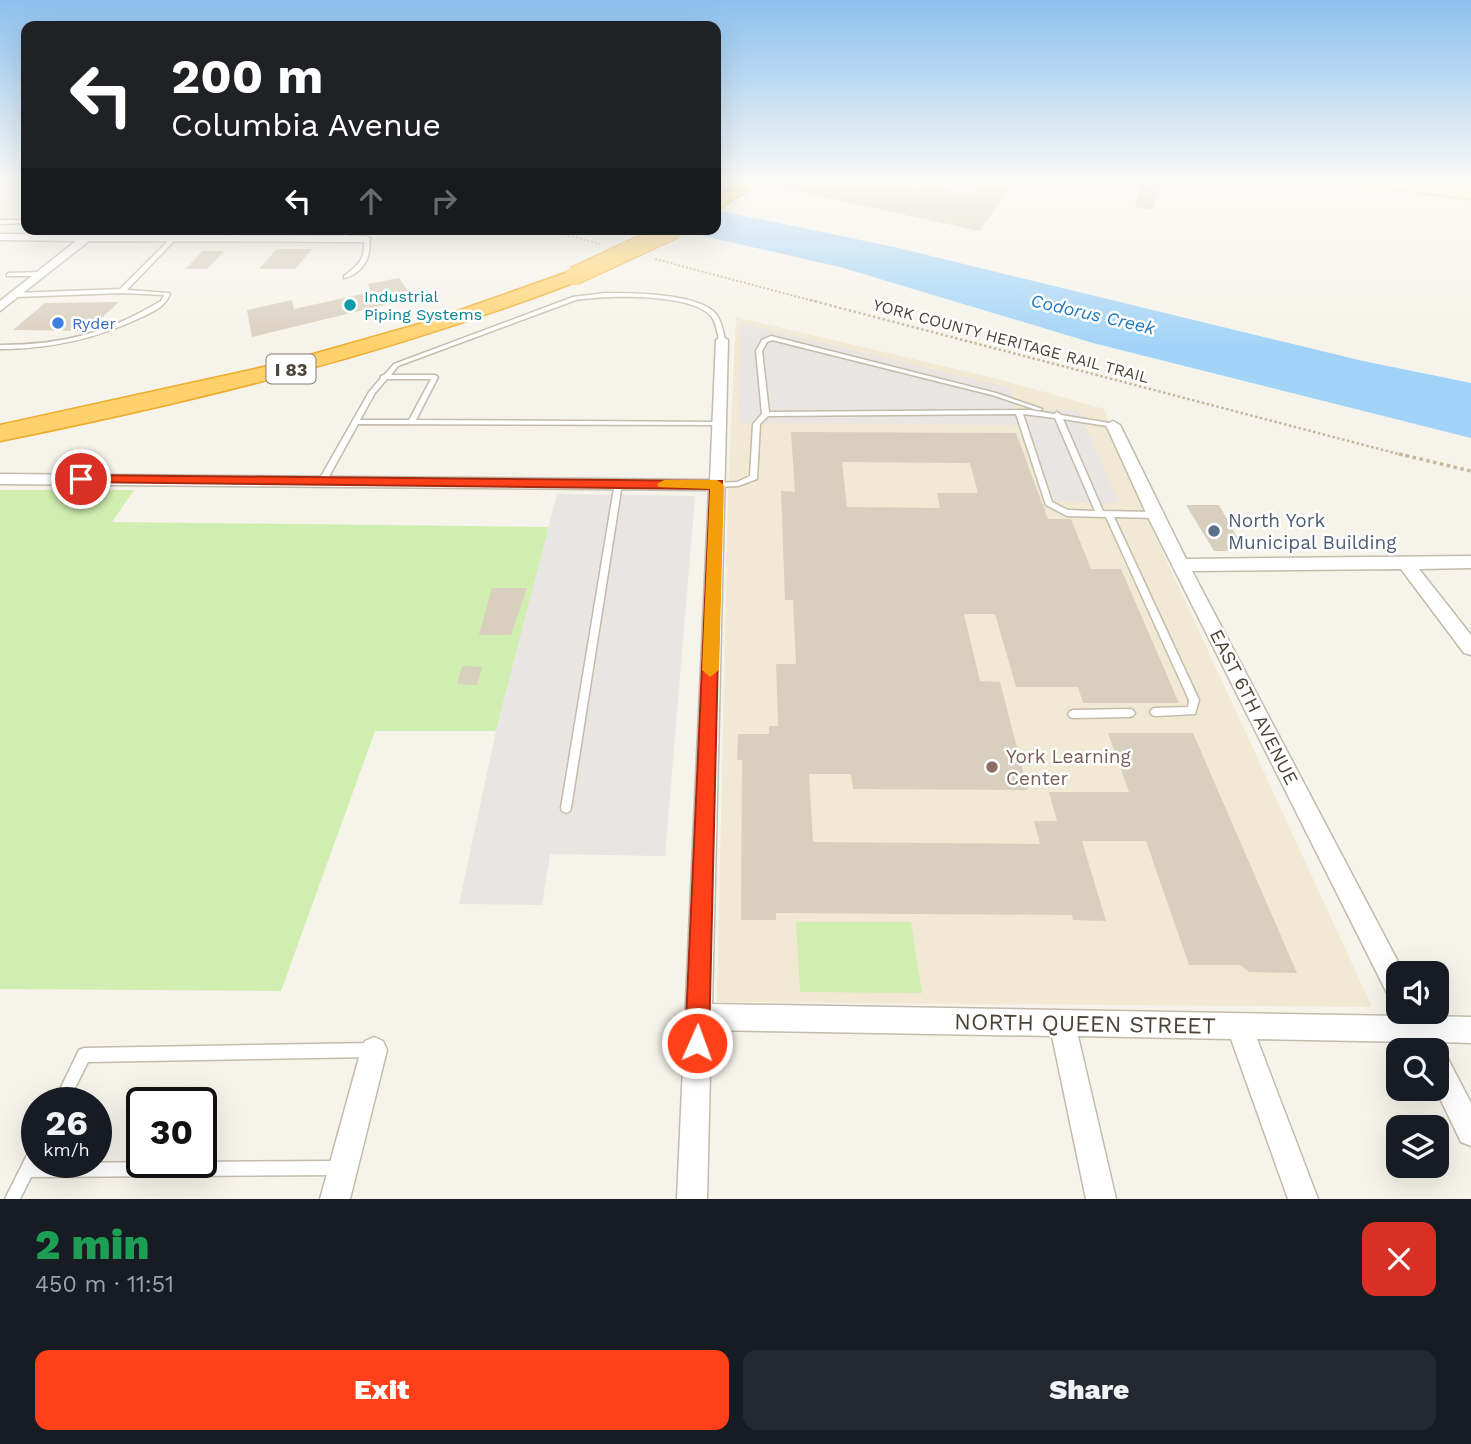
<!DOCTYPE html>
<meta charset="utf-8">
<style>
:root{--surface:#171b24;--page:#242831;--text:#f1f3f6;--muted:#9ea1a6;--accent:#ff4018}
body{margin:0;font-family:"Work Sans",sans-serif;background:var(--page);color:var(--text);height:100vh;display:flex;flex-direction:column;font-size:26px;white-space:nowrap}
*{box-sizing:border-box;margin:0}
p{font-size:23px;color:var(--muted)}
.icon{flex:none;width:38px;height:38px;fill:none;stroke:currentColor;stroke-width:2;stroke-linecap:round;stroke-linejoin:round}
.map{position:relative;height:1199px;overflow:hidden}
.drawer{display:flex;flex-direction:column;background:var(--surface);flex:1}
.drawer>*{flex:none}
.guide{position:absolute;left:21px;top:21px;width:700px;height:214px;border-radius:14px;box-shadow:0 7px 28px #0002;background:#202124;color:#fff;overflow:hidden}
.buttons{position:absolute;left:1386px;top:961px;display:grid;gap:14px}
.buttons a{display:grid;place-items:center;width:63px;height:63px;border-radius:14px;background:var(--surface);box-shadow:0 7px 28px #0002;font-size:35px}
.speed{position:absolute;left:21px;top:1087px;display:flex;gap:14px;font-size:35px;font-weight:700;text-align:center}
.speed>*{display:grid;place-content:center;width:91px;height:91px;border-radius:50%;background:var(--surface);box-shadow:0 7px 28px #0002;line-height:1}
.speed small{font-size:18px;font-weight:400}
.speed .limit{border:4px solid #111;border-radius:10px;background:#fff;color:#111}
.pin{position:absolute;display:grid;place-items:center;width:60px;height:60px;color:#fff;margin:-30px;border:4px solid #fff;border-radius:50%;box-shadow:0 2px 7px #0007}
.me{position:absolute;width:77px;margin:-38px;rotate:2deg;stroke-linejoin:round;filter:drop-shadow(0 0 5px #0008)}
.turn{display:flex;align-items:center;gap:24px;height:147px;padding:0 35px;font-size:32px}
.turn .icon{width:91px;height:91px;stroke-width:2.5}
.turn b{display:block;font-size:49px;line-height:60px}
.lanes{display:flex;align-items:center;height:66px;padding:0 35px;background:#0003;justify-content:center;gap:35px;direction:ltr}
.lanes .off{opacity:.35}
.round{display:grid;place-items:center;flex:none;width:74px;height:74px;border-radius:14px;background:var(--page)}
.summary{display:flex;align-items:center;justify-content:space-between;height:119px;padding:0 35px}
h1{font-size:42px;font-weight:800;line-height:52px;color:#1e9e55}
.primary-button{display:flex;gap:14px;margin-top:auto;padding:14px 35px}
.primary-button a{flex:1;height:80px;border-radius:14px;background:var(--accent);color:#fff;font-size:28px;font-weight:800;line-height:80px;text-align:center}
.primary-button a+a{background:var(--page);color:var(--text)}
.map>svg:first-child{display:block}
</style>
<div class="map">
<svg width="1471" height="1199" viewBox="0 0 1471 1199">
<rect width="100%" height="100%" fill="#f6f3ea"/>
<path fill="#f1e9d3" d="M736,317L998,379L1104,409L1153,531L1372,1007L717,1002L728,494Z"/>
<path fill="#d0eeaf" d="M0,490H134L112,522L549,527L496,731H375L281,991L0,989Z
M796,922H911L922,993L800,992Z"/>
<path fill="#e8e5e2" d="M740,323L1010,388L1021,425L739,423Z
M1022,409L1078,410L1119,503L1055,502Z
M557,494L695,496L665,856L550,854L542,905L459,904L496,731Z"/>
<path fill="#a1d3f8" d="M716,210L894,247L1363,361L1471,383V438L1093,343L840,267L673,229H716Z"/>
<path fill="#d9cfbe" fill-rule="evenodd" d="M773,179H838L860,183L863,179L922,191L926,186L973,195L984,179H1017L979,231L772,186Z
M1142,179H1164L1152,210L1135,207Z
M277,249H312L295,269H259Z
M203,251H224L207,269H185Z
M399,278L413,298L252,337L247,310L292,300L294,309L371,292L368,284Z
M119,302L87,331L13,330L45,303Z
M791,432L1016,433L1048,519H1071L1091,569H1121L1179,703H1083L1078,687H1016L995,614H964L980,681L1000,682L1028,790L853,789L851,774H809L813,842L1040,844L1034,821H1057L1049,792H1129L1108,733H1193L1297,973L1249,972L1240,965H1189L1146,841H1082L1106,921L1073,920L1072,915L776,913V920H741L742,760H737L738,734H769V726H778L776,664H796L793,600H785L781,491L795,492ZM842,462L970,463L978,493H937L940,508L847,507Z
M1186,505H1219L1245,551H1214Z
M492,588H527L511,635H479Z
M462,666L482,667L477,685L457,684Z"/>
<g fill="none" stroke-linecap="round" stroke-linejoin="round">
<defs>
<path id="lane" d="M0,220H26V223L0,224Z
M94,229H99L88,239H84V237Z
M245,229H252L233,239L228,238Z
M348,229H353L346,240H342L341,239Z
M172,237L177,238L127,290L169,293L170,294C165,307 154,311 142,317C96,339 50,349 0,349V345C63,345 107,333 161,301L164,295L122,293L16,297L13,295L16,293L120,289Z
M364,238L369,239C372,258 362,274 344,278V276C361,263 365,259 364,238Z
M9,273L40,272L43,274L40,276H7V274Z
M605,293C631,293 699,293 716,314C722,322 723,331 725,340L722,342L719,340C717,332 716,321 710,315C688,293 605,295 576,300L398,366L391,375H435L438,377L416,420L719,422L721,423V425L358,424L326,482H320L319,480L369,392L381,378V376L384,375L394,364L573,297ZM387,379H431L409,420H360L375,393Z
M771,336L996,393L1042,409L1041,410H1037L992,395L772,340L767,342L762,351L769,412L1030,410L1054,414L1057,412L1061,415L1115,424V426L1113,427L1063,419L1103,511L1155,512L1159,515L1155,518L1114,517L1199,700L1195,714L1155,716L1152,715L1150,712L1152,709L1155,708L1188,707L1189,700L1106,517L1067,516L1046,505L1016,414L768,416L760,424L757,479L738,486L714,487L713,485L714,483L737,482L750,476L753,424L762,414L756,351L762,340ZM1023,414L1055,418L1095,511L1068,510L1052,502Z
M615,482H621L622,484L571,808L570,811L566,813L562,811L561,808Z
M1130,709L1133,710L1135,713L1133,716L1130,717L1073,718L1070,717L1068,714L1070,711L1073,710Z
M372,1043L377,1045L379,1050L377,1055L372,1057L88,1062L68,1102H54L79,1050L84,1048Z
M37,1143V1162L38,1163L338,1161L343,1163L345,1168L343,1173L338,1175L31,1177L20,1199H5L32,1145Z"/>
<path id="street" d="M0,234L366,236L371,239L366,242L89,241L0,311V301L76,241L0,240Z
M722,336L728,340L712,1004L1399,1016L1397,1012L1398,1010L1424,1012L1426,1016L1471,1017V1043L1440,1042L1442,1053L1446,1055L1471,1103V1146L1461,1142L1435,1088L1437,1050H1416L1412,1042L1257,1039L1318,1199H1288L1231,1039L1078,1036L1116,1199H1086L1052,1036L711,1030L707,1199H677L709,490L0,484V474L710,480L716,340Z
M1113,421L1120,425L1186,559L1471,556V568L1419,569L1471,635V655L1464,653L1401,569L1192,571L1404,973H1398V1000L1389,997L1147,515L1106,425Z
M374,1037L383,1041L387,1050L350,1199H320L361,1050L365,1041Z"/>
<path id="secondary" d="M1348,179H1380L1471,191V199L1354,183Z"/>
<path id="highway" d="M745,179H764L716,211V198Z
M574,270L584,276L581,280C392,353 198,401 0,441V425L282,363L426,322Z"/>
</defs>
<use href="#lane" stroke="#c3bbab" stroke-width="3"/>
<use href="#street" stroke="#c3bbab" stroke-width="3"/>
<use href="#secondary" stroke="#dbc995" stroke-width="4"/>
<use href="#highway" stroke="#eeab2d" stroke-width="3"/>
<path stroke="#c6b89b" stroke-width="2" stroke-dasharray="2 2" stroke-linecap="butt" d="M545,229L600,244
M655,259L817,302"/>
<path stroke="#c6b89b" stroke-width="2.5" stroke-dasharray="2.5 2.5" stroke-linecap="butt" d="M810,300L1406,456"/>
<path stroke="#c6b89b" stroke-width="3.5" stroke-dasharray="3.5 3.5" stroke-linecap="butt" d="M1399,454L1471,471"/>
<use href="#lane" fill="#fff" fill-rule="evenodd"/>
<use href="#street" fill="#fff" fill-rule="evenodd"/>
<use href="#secondary" fill="#fff4cb" fill-rule="evenodd"/>
<use href="#highway" fill="#ffd16c" fill-rule="evenodd"/>
<defs>
<path id="highway-bridge" d="M574,276L675,229"/>
</defs>
<use href="#highway-bridge" stroke="#eeab2d" stroke-width="20" stroke-linecap="butt"/>
<use href="#highway-bridge" stroke="#ffd16c" stroke-width="18"/>
</g>
<linearGradient id="sky" x2="0" y2="1"><stop stop-color="#8bc0ee"/><stop offset="0.52" stop-color="#fbfaf6"/><stop offset="1" stop-color="#fbfaf6" stop-opacity="0"/></linearGradient>
<rect width="1471" height="347" fill="url(#sky)"/>
<path fill="#ff4018" stroke="#a62a10" stroke-width="2" d="M81,475L722,481L709,1043L706,1051L697,1055L689,1051L685,1043L710,489L76,482L74,479Z"/>
<path fill="#f59e0b" d="M664,480H717L724,485L719,670L710,677L702,670L710,489L659,487L657,484Z"/>
<circle fill="#0f9aa8" stroke="#fff" stroke-width="2.5" cx="350" cy="305" r="7"/>
<circle fill="#3f7fe0" stroke="#fff" stroke-width="2.5" cx="58" cy="323" r="7"/>
<circle fill="#5c6f8a" stroke="#fff" stroke-width="2.5" cx="1214" cy="531" r="7"/>
<circle fill="#8d6e63" stroke="#fff" stroke-width="2.5" cx="992" cy="767" r="7"/>
<g text-anchor="middle" dominant-baseline="central" stroke-width="5" stroke-linejoin="round" paint-order="stroke">
<g font-size="16" fill="#0d838f" stroke="#fff" text-anchor="start">
<text x="364" y="296">Industrial<tspan x="364" dy="18">Piping Systems</tspan></text>
</g>
<g font-size="16" fill="#366cbe" stroke="#fff" text-anchor="start">
<text x="72" y="323">Ryder</text>
</g>
<g font-size="16" fill="#4c4437" stroke="#fff">
<text transform="translate(1011 341) rotate(15)">YORK COUNTY HERITAGE RAIL TRAIL</text>
</g>
<g font-size="18" font-style="italic" fill="#27b" stroke="#fff">
<text transform="translate(1093 314) rotate(13)">Codorus Creek</text>
</g>
<rect fill="#fff" stroke="#827c73" stroke-width="2" x="266.5" y="354.5" width="49" height="29" rx="5"/>
<g font-size="18" font-weight="bold" fill="#4c4437">
<text x="291" y="369">I 83</text>
</g>
<g font-size="19" fill="#4e5e75" stroke="#fff" text-anchor="start">
<text x="1228" y="520">North York<tspan x="1228" dy="22">Municipal Building</tspan></text>
</g>
<g font-size="19" fill="#4c4437" stroke="#fff">
<text transform="translate(1254 707) rotate(63)">EAST 6TH AVENUE</text>
</g>
<g font-size="19" fill="#785e54" stroke="#fff" text-anchor="start">
<text x="1006" y="756">York Learning<tspan x="1006" dy="22">Center</tspan></text>
</g>
<g font-size="23" fill="#4c4437" stroke="#fff">
<text transform="translate(1085 1024) rotate(1)">NORTH QUEEN STREET</text>
</g>
</g>
</svg>
<div class="buttons">
<a><svg class="icon" aria-label="sound" viewBox="0 0 24 24"><path d="M4 9h4l5-4v14l-5-4H4zM17 9q2 3 0 6"/></svg></a>
<a><svg class="icon" aria-label="search" viewBox="0 0 24 24"><circle cx="10" cy="10" r="6"/><path d="M15 15l6 6"/></svg></a>
<a><svg class="icon" aria-label="layers" viewBox="0 0 24 24"><path d="M12 4l9 5-9 5-9-5zM3 14l9 5 9-5"/></svg></a>
</div>
<div class="speed"><div>26<small>km/h</small></div><div class="limit">30</div></div>
<div class="pin" style="left:81px;top:479px;background:#d93025"><svg class="icon" aria-label="arrive" viewBox="0 0 24 24"><path d="M6 21V4h12l-3 4 3 4H6"/></svg></div>
<svg class="me" style="left:697px;top:1043px" viewBox="-20 -20 40 40"><circle r="17" fill="#ff4018" stroke="#fff" stroke-width="3"/><path d="M0-11L8 9 0 5-8 9z" fill="#fff"/></svg>
<div class="guide">
<div class="turn"><svg class="icon" aria-label="left" viewBox="0 0 24 24"><path d="M17 20v-9H6M10 6l-5 5 5 5"/></svg><div><b>200 m</b>Columbia Avenue</div></div>
<div class="lanes"><svg class="icon" aria-label="left" viewBox="0 0 24 24"><path d="M17 20v-9H6M10 6l-5 5 5 5"/></svg><svg class="icon off" aria-label="ahead" viewBox="0 0 24 24"><path d="M12 20V5M6 11l6-6 6 6"/></svg><svg class="icon off" aria-label="right" viewBox="0 0 24 24"><path d="M7 20v-9h11M14 6l5 5-5 5"/></svg></div>
</div>
</div>
<section class="drawer">
<div class="summary"><div><h1>2 min</h1><p>450 m · 11:51</p></div><a class="round" style="background:#d93025;color:#fff"><svg class="icon" aria-label="close" viewBox="0 0 24 24"><path d="M6 6l12 12M18 6L6 18"/></svg></a></div>
<div class="primary-button"><a>Exit</a><a>Share</a></div>
</section>
